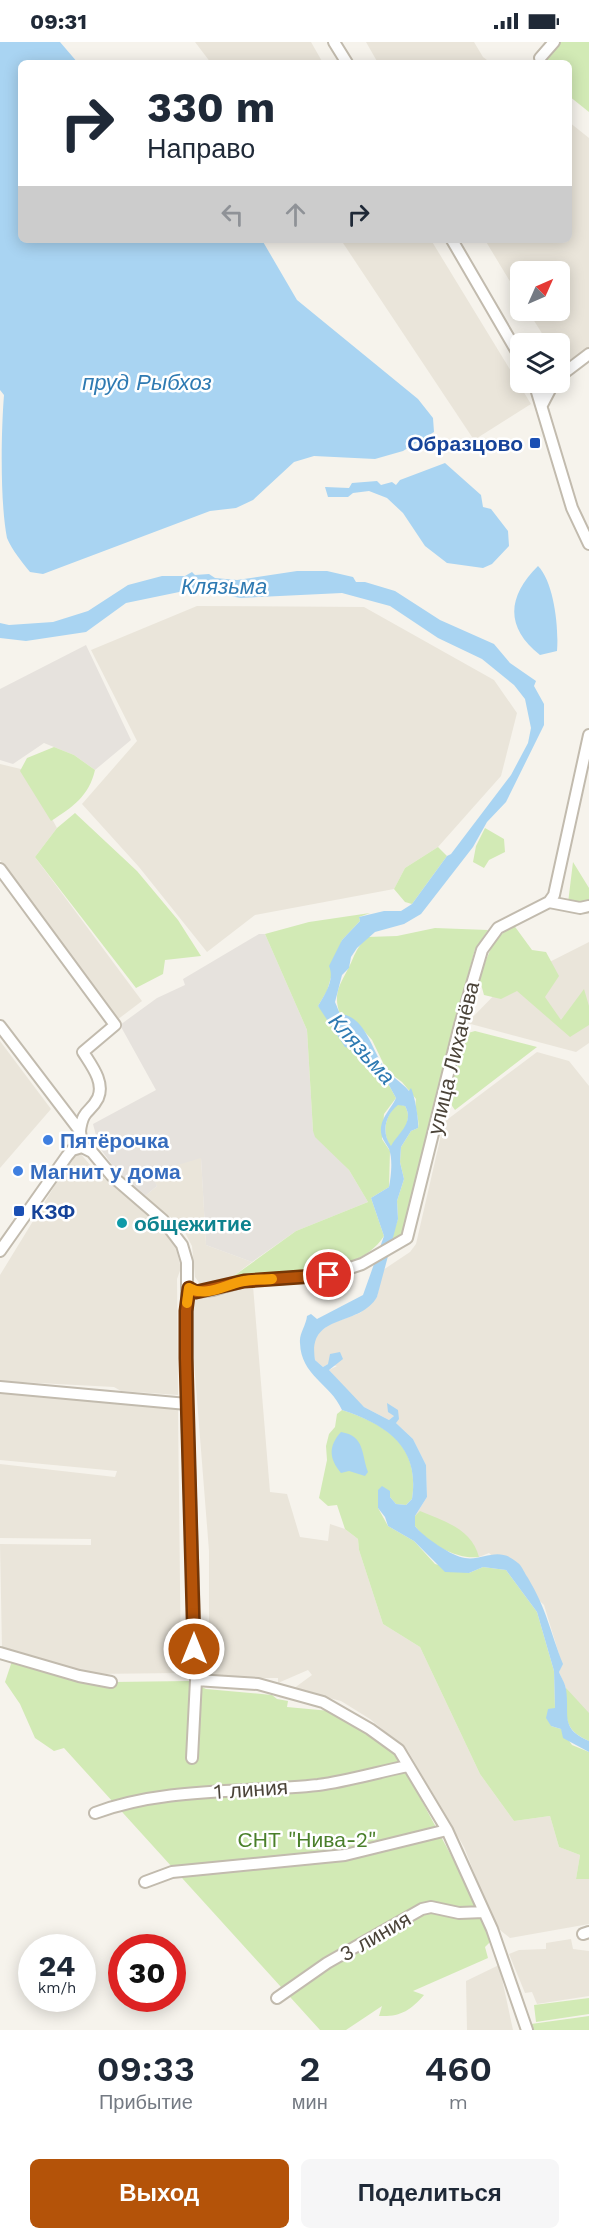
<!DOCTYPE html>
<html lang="ru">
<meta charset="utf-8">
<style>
:root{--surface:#fff;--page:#f6f6f7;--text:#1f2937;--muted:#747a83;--accent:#b45309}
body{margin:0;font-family:"Work Sans",sans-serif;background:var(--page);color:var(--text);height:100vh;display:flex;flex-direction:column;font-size:22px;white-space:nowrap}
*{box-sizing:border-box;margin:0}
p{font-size:20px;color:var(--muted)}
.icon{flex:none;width:33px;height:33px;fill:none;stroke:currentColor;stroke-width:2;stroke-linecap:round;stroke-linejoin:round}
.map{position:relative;height:1988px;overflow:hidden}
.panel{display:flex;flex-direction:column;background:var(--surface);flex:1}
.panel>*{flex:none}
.top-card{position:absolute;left:18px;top:18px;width:554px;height:183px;border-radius:9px;box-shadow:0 3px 15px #0003;background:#fff;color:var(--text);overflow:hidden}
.needle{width:39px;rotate:45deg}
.tools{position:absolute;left:510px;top:219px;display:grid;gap:12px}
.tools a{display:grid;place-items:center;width:60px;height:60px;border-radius:9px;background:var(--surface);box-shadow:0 3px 15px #0003;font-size:30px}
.speed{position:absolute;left:18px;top:1892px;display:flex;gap:12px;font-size:30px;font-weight:700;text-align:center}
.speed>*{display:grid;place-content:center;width:78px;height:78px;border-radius:50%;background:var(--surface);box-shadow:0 3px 15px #0003;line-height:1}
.speed small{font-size:15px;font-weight:400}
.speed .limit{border:9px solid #d22;background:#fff;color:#111}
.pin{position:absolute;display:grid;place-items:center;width:51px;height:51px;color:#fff;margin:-26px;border:3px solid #fff;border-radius:50%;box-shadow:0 2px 6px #0007}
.me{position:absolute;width:66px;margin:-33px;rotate:0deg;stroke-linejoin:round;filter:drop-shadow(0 0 4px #0008)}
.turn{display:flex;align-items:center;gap:21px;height:126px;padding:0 30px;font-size:27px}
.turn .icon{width:78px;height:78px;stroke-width:2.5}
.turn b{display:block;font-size:42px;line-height:51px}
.lanes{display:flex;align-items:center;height:57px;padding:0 30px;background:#0003;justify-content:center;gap:30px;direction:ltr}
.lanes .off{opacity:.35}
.eta{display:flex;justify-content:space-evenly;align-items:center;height:102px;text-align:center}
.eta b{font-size:36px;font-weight:600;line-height:42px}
.primary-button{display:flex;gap:12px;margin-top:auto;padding:12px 30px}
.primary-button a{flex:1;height:69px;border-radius:9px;background:var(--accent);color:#fff;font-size:24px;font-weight:600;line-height:69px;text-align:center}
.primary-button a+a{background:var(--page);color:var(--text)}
.status{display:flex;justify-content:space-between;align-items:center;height:42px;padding:0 30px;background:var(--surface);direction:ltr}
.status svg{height:16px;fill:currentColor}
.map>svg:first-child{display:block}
</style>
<div class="status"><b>09:31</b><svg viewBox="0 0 49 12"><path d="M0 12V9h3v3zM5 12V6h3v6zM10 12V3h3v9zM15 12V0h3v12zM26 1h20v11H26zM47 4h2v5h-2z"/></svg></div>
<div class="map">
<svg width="589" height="1988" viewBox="0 0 589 1988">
<rect width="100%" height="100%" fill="#f6f3ec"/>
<path fill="#eae5da" d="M195,0H311L323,21H211Z
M366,0H474L483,15L491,21H378Z
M569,80L589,96V306L561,323L560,302L548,301L528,269L560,268V230H520V256L485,198H568Z
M341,198H431L531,362L474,398Z
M197,564L364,565L494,638L517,671L501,734L438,805L405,826L394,847L255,873L207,910L139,825L82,762L137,699L91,608Z
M0,722L25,728L57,786L35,815L142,959L117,978L0,818Z
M589,900V1001L576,1010L467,981L504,943Z
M0,999L51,1067L0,1126Z
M537,1010L569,1019L589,1044V1699L559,1630L562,1622L544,1563L489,1511L479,1515L415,1474L427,1455L426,1423L413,1397L396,1381L394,1374L389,1378L364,1365L353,1355L329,1328L337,1324L328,1322L323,1325L315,1318L312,1305L318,1291L330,1282L360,1271L377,1255L383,1228L410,1210L416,1202L444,1080Z
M80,1111L96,1130L159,1182L175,1203L181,1226L177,1237L178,1353L121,1349L114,1345L0,1339V1233L71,1117Z
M201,1115L206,1203L252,1220L231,1236L200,1242L195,1235L192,1204L181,1183L144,1155L157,1144L150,1131Z
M253,1244L270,1450L287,1452L300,1495L328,1499L330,1482L345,1487L358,1497L359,1508L383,1582L420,1605L480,1732L514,1779L550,1774L559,1805L580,1813L576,1837H589V1882L510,1896L495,1884L464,1805L408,1709L370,1677L341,1659L293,1647L312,1633L308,1628L278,1641V1636H209V1509L190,1269L192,1254L227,1252V1247Z
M0,1349L178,1365L181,1631L91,1632L2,1607L0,1502L91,1503V1497L0,1496V1422L115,1435L117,1429L0,1418Z
M571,1897L573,1907L589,1909V1954L537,1962L532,1950L525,1951L509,1912L519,1908L546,1907V1901Z
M499,1923L513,1988H467L466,1939Z"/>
<path fill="#e6e2dd" d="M86,603L131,698L95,728L74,713L44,701L13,722L0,718V647Z
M259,892H265L307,988L313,1089L349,1128L368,1160L296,1189L252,1220L206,1203L201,1116L151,1131L157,1144L144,1155L124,1139L99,1105L93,1082L156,1048L120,983L157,956L185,943L183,937Z"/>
<path fill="#d2eab5" d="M555,0H589V70L569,54L568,21H538Z
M54,705L74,713L95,728C89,754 73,765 51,779L20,729L27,716Z
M75,771L137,829L178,878L201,914L165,918L163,932L136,946L35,815L57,786Z
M485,786L504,797L505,810L489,818L484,826L473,820L476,804Z
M438,805L447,814L412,862L405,860L394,847L405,826Z
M573,820L589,846V863L568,861Z
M370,871L359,875L360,879L342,898L327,949L318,964L360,1009L365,1025L374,1032L385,1036L396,1056L384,1072L382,1097L390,1109L389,1145L371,1156L384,1194C359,1234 285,1232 243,1232L231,1236L296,1189L368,1160L349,1128L315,1095L313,1089L307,988L265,892L309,880Z
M513,882L532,908L546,910L559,934L545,955L561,978L584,947L589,964V983L570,995L517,949L501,957L484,953L479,935L494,899Z
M435,886L488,888L475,907L469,929L407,1185L399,1195L390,1200L398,1177L397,1159L404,1137L400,1120L401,1105L411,1089L418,1086C420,1076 414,1068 416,1057L402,1040L387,1029L372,998L357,981L340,972C333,953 339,944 348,927C355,914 354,909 367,895L397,894Z
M475,989L537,1005L455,1068L447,1057L468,991Z
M398,1062L405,1064C414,1079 401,1093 391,1105C381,1091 385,1073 398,1062Z
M342,1368C388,1383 420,1404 412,1457L406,1463L396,1462L390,1455L378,1466L388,1484L414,1499L435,1522L469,1531L483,1525L506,1528L537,1570L554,1629L555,1667H548L551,1684L561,1687L572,1703L589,1710V1837H576L580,1813L559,1805L550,1774L514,1779L480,1732L420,1605L383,1582L359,1508L358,1497L345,1487L337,1463L328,1464L319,1456L327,1418L326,1404L329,1392L335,1385L337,1372Z
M420,1469C444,1479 472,1487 479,1515C458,1518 428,1502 415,1484V1474Z
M12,1619L113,1640L189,1639L206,1647L272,1653L277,1657L288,1659L287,1665L330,1669L395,1709L474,1856L490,1900L485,1905L488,1916L413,1949L424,1953C410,1969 400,1975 379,1974L382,1964L346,1988H320L64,1706L54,1709L35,1696L20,1662L5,1640Z
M566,1646L589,1671V1699C562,1688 566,1672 566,1646Z
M589,1956V1972L536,1980L534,1963Z
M589,1974V1988H532L531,1982Z"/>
<path fill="#a9d4f2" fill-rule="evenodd" d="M0,0H60L78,21H21V198H262L297,258L418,357L433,376L434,390L403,409L375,417L314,414L294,420L253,458L236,466L210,469L43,532L30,530C22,520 12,508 7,496C0,460 1,392 4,353L0,348Z
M445,421L481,453L483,465L491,467L508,489L509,504L492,522L483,526L447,521L425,504L403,471L387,456L369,449L353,451L348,455H328L325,445L349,446L352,441L377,439L381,443L392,440L396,443L400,438Z
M538,524C554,540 559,586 557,609L540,613C505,585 507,555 538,524Z
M297,529H327L353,535L356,540H365L395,549L440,578L494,602L510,621L536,639L534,644L544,662V683L506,760L487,780L473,805L421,872L404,882L375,890L357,906L351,915L349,926L342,933L335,960L340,972C366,974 372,1010 385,1026C391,1035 402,1040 409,1049L411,1046C415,1055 419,1078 418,1086L411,1089L401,1105L400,1120L404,1137L397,1159L398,1177L377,1255C359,1286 307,1270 315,1318L323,1325L328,1322L330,1312L340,1310L343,1317L329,1328L364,1365L389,1378L394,1374L388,1370L387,1361L398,1368L399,1377L396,1381L413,1397L426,1423L427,1455L415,1474V1484C422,1494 453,1515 465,1516C484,1519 498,1503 518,1521C522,1524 525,1532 528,1536C547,1568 550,1589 563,1622L559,1630C561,1635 565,1641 566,1647C570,1673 559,1686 589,1699V1710L563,1696L561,1687L551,1684L546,1676L548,1667L555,1666L554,1629L537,1570L506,1528L483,1525L469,1531L445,1530L414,1499L388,1484L385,1475L378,1466V1448L382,1444L390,1449V1455L396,1462L406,1463L412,1457C420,1405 387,1383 342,1368C330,1341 301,1334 300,1301C299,1291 306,1284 307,1274L311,1272L317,1277L363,1253L384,1194L371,1156L389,1145C391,1135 393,1117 389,1107C385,1099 380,1096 381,1085C383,1073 391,1067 396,1056L385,1036C369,1031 365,1024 360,1009L345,1005L318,964C325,952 335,938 329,924L342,898L360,879L359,875L384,869H401L412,862L447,814L451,812L511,733L528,701L531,686L525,657L514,643L482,617L438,596L390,564L342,551L240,556L207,549H184L126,561L86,590L26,599L0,596V581L9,583L53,580L88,569L128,543L162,534H185L192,530L195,533L209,532L215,536L237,538ZM398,1063L405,1064C415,1081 397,1092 391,1104C381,1091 385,1073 398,1063Z
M341,1390C365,1394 361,1411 368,1430L365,1434L349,1429L341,1431C329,1417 328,1404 341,1390Z"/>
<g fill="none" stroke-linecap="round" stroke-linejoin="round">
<defs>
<path id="minor" d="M334,0L347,21
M540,16L554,0
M452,198L520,315
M560,334L589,312
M534,340L572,466L589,502
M542,363L554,340
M0,827L115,983L83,1010C91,1023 105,1040 98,1056C90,1072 83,1066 80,1089
M549,860L580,866L589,864
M0,984L80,1089L82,1105
M0,1209L67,1114L72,1108L82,1105L92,1110L112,1134L163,1178L182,1203L187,1220V1362L196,1638L192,1716
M189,1246L196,1250L213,1248L244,1239L329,1233L362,1222L407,1196L460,983L482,908L498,886L549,860L554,853L589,693
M0,1345L187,1362
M0,1611L79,1634L111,1640
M196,1638L258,1642L323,1660L370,1687L399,1708L447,1788L492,1887L527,1988
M95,1771C165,1745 244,1751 318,1743C348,1739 378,1730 408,1724
M145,1840L172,1830L345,1813L447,1788
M583,1892L589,1890
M277,1956L327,1921L422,1867L431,1865L459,1871L484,1870"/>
</defs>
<use href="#minor" stroke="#c2bbae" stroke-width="14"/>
<use href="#minor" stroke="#fff" stroke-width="10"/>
</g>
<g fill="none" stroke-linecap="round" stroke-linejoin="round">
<defs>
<path id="route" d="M194,1607L186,1316V1269L189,1246L196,1250L244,1239L329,1233"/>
</defs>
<use href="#route" stroke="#753606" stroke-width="15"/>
<use href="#route" stroke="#b45309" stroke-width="10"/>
<path stroke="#f59e0b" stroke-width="10" d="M187,1261L189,1246C206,1256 226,1242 244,1239C253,1237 263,1238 272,1237"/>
</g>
<g fill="#1a4fb4" stroke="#fff" stroke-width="2">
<rect x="529" y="395" width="12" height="12" rx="3"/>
<rect x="13" y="1163" width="12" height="12" rx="3"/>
</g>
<g fill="#3f7fe0" stroke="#fff" stroke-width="2">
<circle cx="48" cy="1098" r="6"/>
<circle cx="18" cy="1129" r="6"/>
</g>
<circle fill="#0f9aa8" stroke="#fff" stroke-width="2" cx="122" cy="1181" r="6"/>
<g text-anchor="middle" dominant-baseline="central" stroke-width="5" stroke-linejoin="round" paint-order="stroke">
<g font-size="21" font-weight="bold" fill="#164399" stroke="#fff" text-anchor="end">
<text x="523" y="401">Образцово</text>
<text x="31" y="1169" text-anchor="start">КЗФ</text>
</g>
<g font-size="21" fill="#4b4439" stroke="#fff">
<text transform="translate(453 1016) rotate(-76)">улица Лихачёва</text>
<text transform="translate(251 1747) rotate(-4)">1 линия</text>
<text transform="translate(375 1894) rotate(-30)">3 линия</text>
</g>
<g font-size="21" font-weight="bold" fill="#366cbe" stroke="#fff" text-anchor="start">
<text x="60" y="1098">Пятёрочка</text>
<text x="30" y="1129">Магнит у дома</text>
</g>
<g font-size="21" font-weight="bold" fill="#0d838f" stroke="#fff" text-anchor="start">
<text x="134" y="1181">общежитие</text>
</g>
<g font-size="21" fill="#4a7f2a" stroke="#fff">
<text x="307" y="1797">СНТ "Нива-2"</text>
</g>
<g font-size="22" font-style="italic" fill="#2e7ab2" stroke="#fff">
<text x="147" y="340">пруд Рыбхоз</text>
<text x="224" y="544">Клязьма</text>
<text transform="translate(362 1007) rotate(48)">Клязьма</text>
</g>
</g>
</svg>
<div class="tools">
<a><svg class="needle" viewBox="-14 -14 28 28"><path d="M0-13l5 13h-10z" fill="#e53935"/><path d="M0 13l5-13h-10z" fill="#747a83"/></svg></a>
<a><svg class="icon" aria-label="layers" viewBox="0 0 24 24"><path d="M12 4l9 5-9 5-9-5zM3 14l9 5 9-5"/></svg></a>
</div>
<div class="speed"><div>24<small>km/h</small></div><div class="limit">30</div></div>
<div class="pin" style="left:329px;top:1233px;background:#d93025"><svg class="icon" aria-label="arrive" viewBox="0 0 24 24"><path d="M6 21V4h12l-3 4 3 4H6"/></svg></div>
<svg class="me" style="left:194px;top:1607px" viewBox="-20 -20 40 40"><circle r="17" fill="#b45309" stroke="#fff" stroke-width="3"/><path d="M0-11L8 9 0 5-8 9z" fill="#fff"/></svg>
<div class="top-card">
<div class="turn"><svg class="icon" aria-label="right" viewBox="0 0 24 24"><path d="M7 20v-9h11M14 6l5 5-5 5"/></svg><div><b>330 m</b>Направо</div></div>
<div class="lanes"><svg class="icon off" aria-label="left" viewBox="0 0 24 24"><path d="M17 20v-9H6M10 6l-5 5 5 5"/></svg><svg class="icon off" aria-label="ahead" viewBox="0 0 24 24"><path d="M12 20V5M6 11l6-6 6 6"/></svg><svg class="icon" aria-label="right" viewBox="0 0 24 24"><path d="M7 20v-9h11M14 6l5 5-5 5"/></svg></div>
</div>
</div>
<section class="panel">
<div class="eta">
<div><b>09:33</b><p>Прибытие</p></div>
<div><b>2</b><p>мин</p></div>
<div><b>460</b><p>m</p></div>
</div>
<div class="primary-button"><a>Выход</a><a>Поделиться</a></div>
</section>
